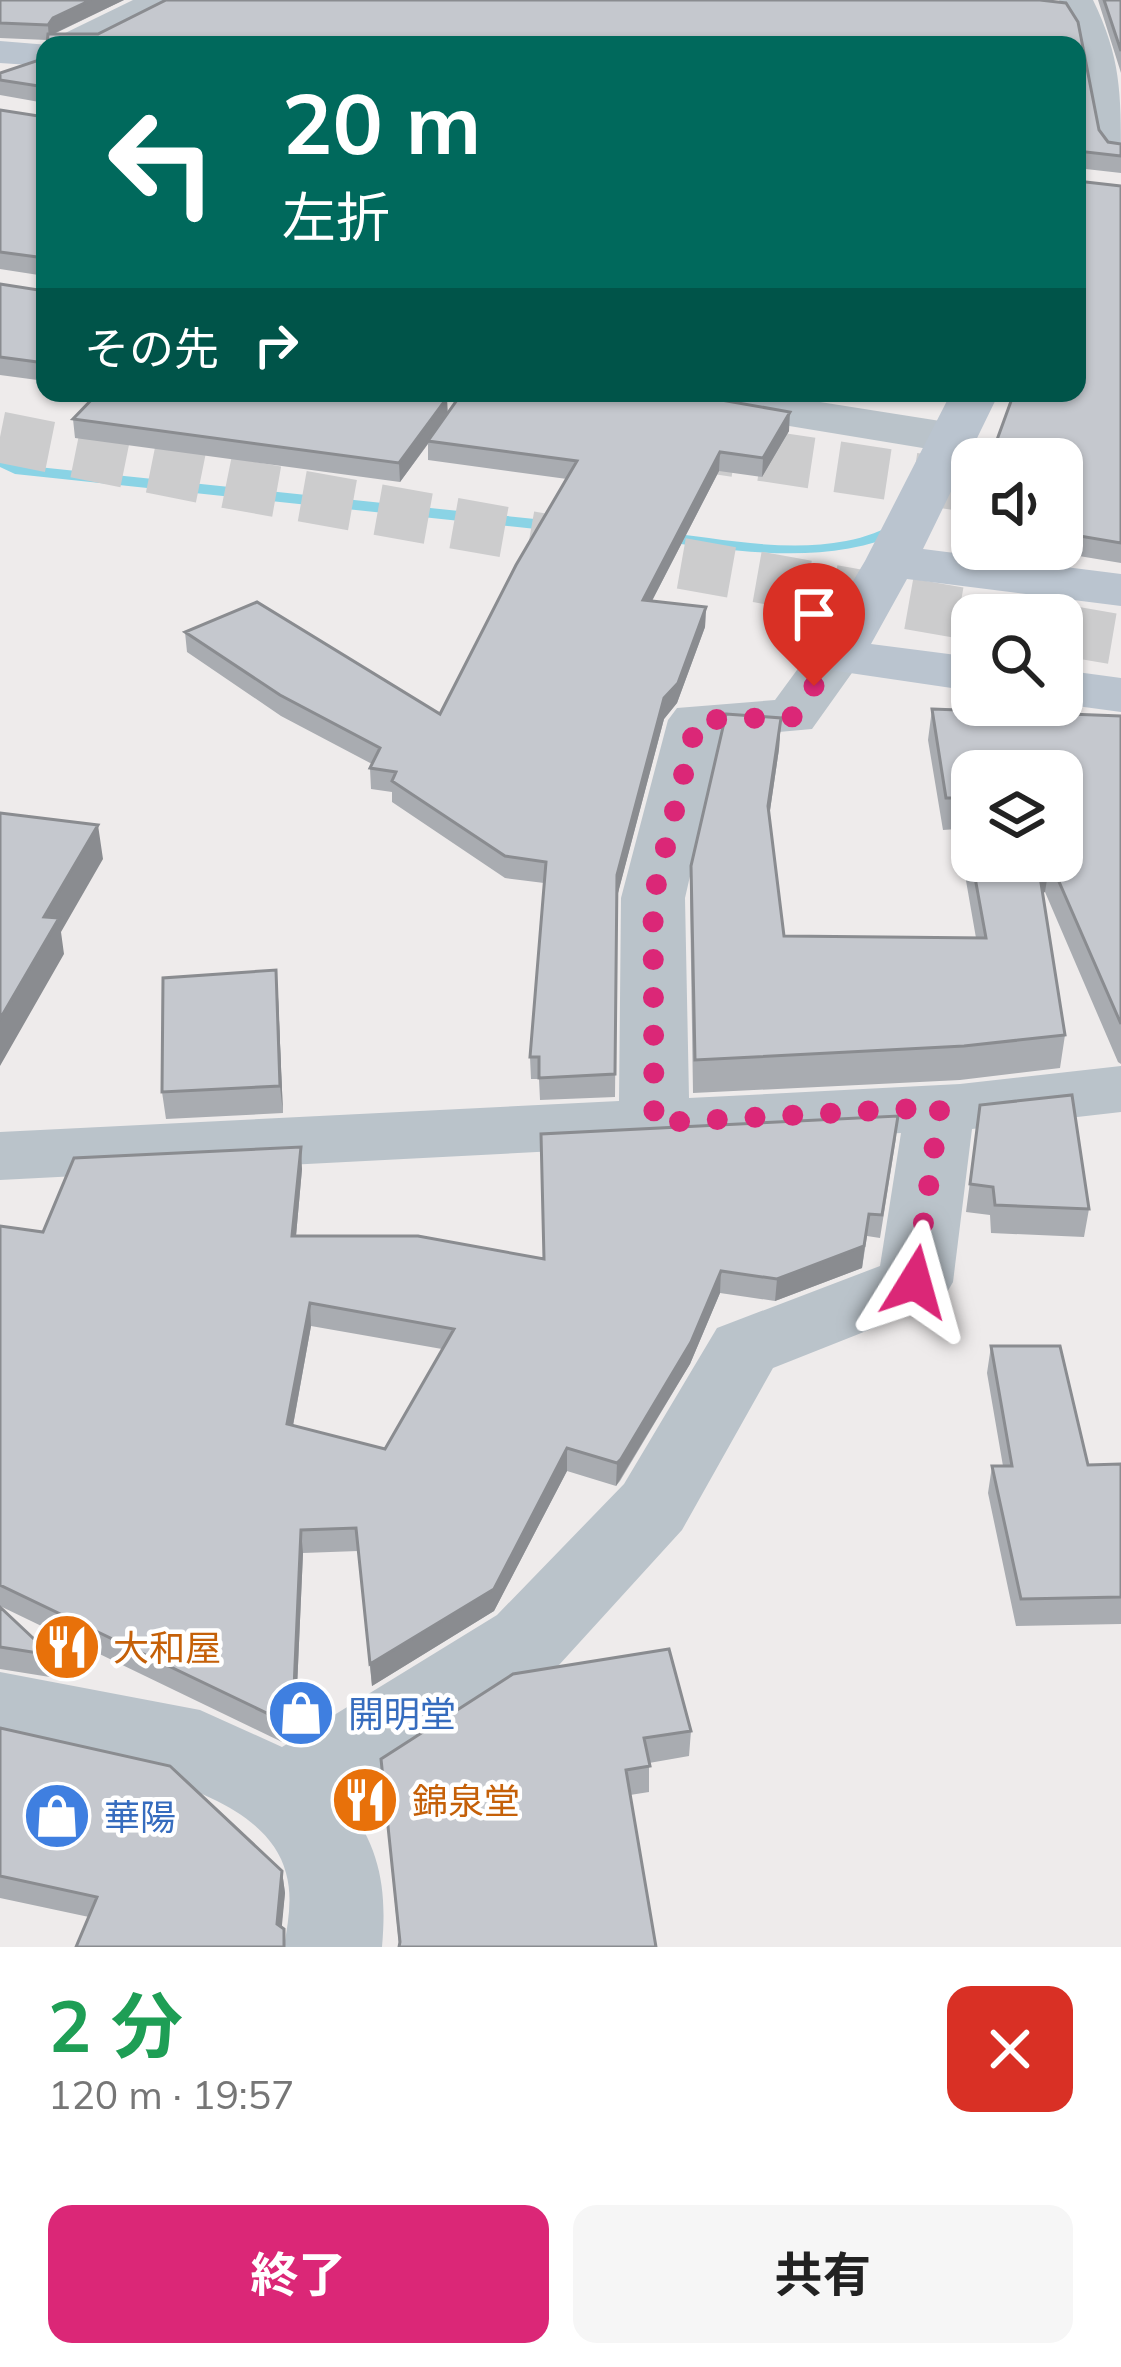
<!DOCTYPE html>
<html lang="ja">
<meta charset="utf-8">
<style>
:root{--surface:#fff;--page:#f6f6f6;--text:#222;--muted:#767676;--accent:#db2777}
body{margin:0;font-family:Mulish,"Noto Sans JP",sans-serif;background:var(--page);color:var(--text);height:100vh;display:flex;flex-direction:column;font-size:45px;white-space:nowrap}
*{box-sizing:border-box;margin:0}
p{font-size:39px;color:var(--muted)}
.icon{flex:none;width:66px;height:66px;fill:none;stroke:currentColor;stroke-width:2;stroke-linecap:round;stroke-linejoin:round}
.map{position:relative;height:1947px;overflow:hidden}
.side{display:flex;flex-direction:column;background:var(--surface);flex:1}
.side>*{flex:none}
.guide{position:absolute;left:36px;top:36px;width:1050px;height:366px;border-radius:24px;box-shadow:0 3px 9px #0004;background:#00695c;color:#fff;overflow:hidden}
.fabs{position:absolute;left:951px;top:438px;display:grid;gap:24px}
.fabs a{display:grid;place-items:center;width:132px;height:132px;border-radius:24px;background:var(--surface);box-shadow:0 3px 9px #0004;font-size:60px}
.pin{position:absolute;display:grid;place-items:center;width:102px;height:102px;color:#fff;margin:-123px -51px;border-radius:50% 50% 50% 0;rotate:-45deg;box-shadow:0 0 12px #0007}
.pin .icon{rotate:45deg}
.me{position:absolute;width:132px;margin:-66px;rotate:8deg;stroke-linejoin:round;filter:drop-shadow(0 0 9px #0008)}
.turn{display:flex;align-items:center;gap:42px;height:252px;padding:0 48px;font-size:54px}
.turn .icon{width:156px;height:156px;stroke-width:2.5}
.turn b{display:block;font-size:84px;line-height:102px}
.then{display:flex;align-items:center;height:114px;padding:0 48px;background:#0003;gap:24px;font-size:45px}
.round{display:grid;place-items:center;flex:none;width:126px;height:126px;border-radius:24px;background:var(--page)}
.headline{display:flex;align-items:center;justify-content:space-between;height:204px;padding:0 48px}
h1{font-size:72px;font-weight:700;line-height:90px;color:#1e9e55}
.button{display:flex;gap:24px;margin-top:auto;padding:24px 48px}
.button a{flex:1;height:138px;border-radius:24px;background:var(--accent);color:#fff;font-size:48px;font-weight:700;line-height:138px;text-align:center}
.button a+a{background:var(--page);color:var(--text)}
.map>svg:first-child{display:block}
</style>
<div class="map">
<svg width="1121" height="1947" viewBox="0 0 1121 1947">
<rect width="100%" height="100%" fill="#eeebeb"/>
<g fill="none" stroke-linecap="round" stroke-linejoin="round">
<path fill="#8ad3e5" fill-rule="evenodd" d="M0,456L19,465L564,522L572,527L564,532L15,474L0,467Z
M972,474V485L930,501L922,496Z
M901,523L909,528L907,531C824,567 742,551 655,541L647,536L655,531C717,538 784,553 846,541C866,538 882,529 901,523Z"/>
<path stroke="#cccccd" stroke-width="51" stroke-dasharray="51 26" stroke-linecap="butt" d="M0,437L228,483L972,615
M685,444L972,487
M1062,630L1121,640"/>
<path fill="#bac3ca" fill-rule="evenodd" d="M133,0H178L173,7L98,45H52L57,37Z
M1059,0H1093C1121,58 1121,93 1121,158L1107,154L1101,146L1080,36Z
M650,393H763L953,423L970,428L977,438L970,448L953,453L674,407L657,403Z
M836,639L856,644L864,656L812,729L722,737L685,898L689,1098L960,1084L1121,1066V1112L972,1129L953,1282L942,1301L773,1368L682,1530L559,1665L346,1803C381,1849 387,1891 382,1947H284C288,1922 293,1898 286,1873C262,1779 79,1762 0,1746V1672L200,1710L282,1747L497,1615L624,1484L717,1328L880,1266L901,1133L0,1180V1132L619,1101L621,898L668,720L677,708L775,700L816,644Z"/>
<path fill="#bac4cf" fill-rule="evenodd" d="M0,41L49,45H45V66L0,63Z
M951,393H999L923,549L1121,574V606L907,579L871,644L972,657V691L816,668L808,656L865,561Z
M1062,670L1121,678V712L1062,704Z"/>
</g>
<path fill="#a9acb1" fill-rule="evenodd" d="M0,0H124L54,34H98L166,0H1040L1066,3L1078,22L1099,130L1108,142L1121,144V173L1077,168V45H47V40L0,38Z
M1098,0H1121V73Z
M45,58V103L0,95V73Z
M0,110L45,117V276L0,269Z
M1121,186V563L1037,549H1062V459Z
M0,284L45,291V381L0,375Z
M93,393H411L448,413L789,431L762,477L719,471L652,601L706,607L705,627L677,703L664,719L617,896L615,1097L540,1100L539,1079H531L530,1057L544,883L505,878L392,802V792L371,789L370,768L372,764L281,716L187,652L185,632L440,714L567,479L428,460V444L400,482L75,438L73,419L93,398Z
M932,709L1121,716V1064L1118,1062L1045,892L1043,893L1065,1035L1060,1068L960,1080L693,1093L690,898L691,866L781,718L779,749L769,817L784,936L976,938L957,829L943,830L928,740Z
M278,997L283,1113L166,1119L162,1092Z
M980,1105L1089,1209L1084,1237L991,1233L990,1215L966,1212Z
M896,1138L880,1238L867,1236L862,1268L775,1301L720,1293L690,1364L620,1481L616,1486L567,1471L494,1611L372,1686L358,1551L303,1553L295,1733L282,1742L0,1606V1226L43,1232L302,1169L296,1236L544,1259ZM311,1326L442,1349L385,1449L293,1426Z
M991,1346L1088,1465L1121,1464V1624L1016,1626L988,1493L992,1466H1003L987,1373Z
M0,1607L51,1655L56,1678L0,1669Z
M0,1728L282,1871L285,1893L281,1927L89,1917L0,1898Z
M691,1731L689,1756L649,1763V1792L630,1795L399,1945L381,1759Z"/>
<path fill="#8a8c90" d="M91,0H124L55,33L49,41L48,25L53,18Z
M447,398L448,416L400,482L399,463Z
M790,412L789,431L762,477L763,458Z
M720,452L719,471L642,620L643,600Z
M706,607L705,627L677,703L664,719L617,897V875L664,698Z
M781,718L779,749L766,838L768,806Z
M98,825L103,859L61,932L64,954L0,1066V1019L44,917Z
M1050,861L1045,892L1034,896L1038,864Z
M276,970L278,997L283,1113L280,1086Z
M301,1147L302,1169L294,1258L292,1236Z
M869,1214L862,1268L775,1301L777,1279Z
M721,1271L720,1293L690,1364L616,1486L617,1463Z
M310,1303L311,1326L289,1447L287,1424Z
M567,1448V1471L494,1611L372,1686L370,1664Z
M301,1530L303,1553L295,1733L282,1742L279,1719Z
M282,1871L285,1893L280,1946L277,1924Z"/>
<path fill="#c5c8ce" stroke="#8a8c90" stroke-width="3" fill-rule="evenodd" d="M0,0H91L53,18L48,25L0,23Z
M166,0H1040L1066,3L1078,22L1099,130L1108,142L1121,144V156L1077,151V45H47L48,34H98Z
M1104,0H1121V51Z
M45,58V87L0,80V73Z
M0,110L45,117V258L0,252Z
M1077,181L1121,186V543L1062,533V459H990L1014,393H1077Z
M0,284L45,291V363L0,357Z
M98,393H411L447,398L399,463L73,419Z
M462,393H681L790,412L763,458L720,452L643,600L706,607L678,683L664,698L617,875L615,1074L539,1078V1057H530L546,862L505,856L392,781L396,772L370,768L380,748L280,695L185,632L257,602L440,714L516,565L577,461L428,441Z
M932,709L1121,716V1024L1050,861H1062V771H972V861L961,798H946Z
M726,714L781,718L768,806L784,936L986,938L972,861H1047L1038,864L1065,1035L964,1046L695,1060L691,866Z
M0,813L98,825L44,917L59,918L0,1019Z
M276,970L280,1086L162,1092L163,978Z
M1072,1095L1089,1209L995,1205L993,1187L970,1184L980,1105Z
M898,1116L882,1215L869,1214L864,1246L777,1279L721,1271L691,1342L621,1459L617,1463L567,1448L494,1589L370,1664L356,1528L301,1530L293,1711L279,1719L0,1585V1226L43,1232L74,1158L301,1147L292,1236H418L544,1259L541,1134ZM310,1303L454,1329L385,1449L287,1424Z
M991,1346H1060L1088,1465L1121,1464V1597L1021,1599L992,1466H1012Z
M0,1607L51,1655L0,1647Z
M669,1649L691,1731L644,1738L650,1766L626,1770L656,1947H399L400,1942L381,1759L513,1674Z
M0,1728L170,1766L282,1871L277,1924L284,1929V1947H76L97,1897L0,1876Z"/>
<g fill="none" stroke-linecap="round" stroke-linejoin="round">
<path stroke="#db2777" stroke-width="21" stroke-dasharray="0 37.8" d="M814,686L792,717L697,720L653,898L654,1123L940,1107L915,1282"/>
</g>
<defs>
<symbol id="restaurant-disc" viewBox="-11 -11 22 22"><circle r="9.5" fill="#e8710a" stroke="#fff"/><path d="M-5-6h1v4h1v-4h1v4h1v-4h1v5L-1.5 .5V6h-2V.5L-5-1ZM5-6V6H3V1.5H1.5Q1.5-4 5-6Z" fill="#fff"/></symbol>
<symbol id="shop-disc" viewBox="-11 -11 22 22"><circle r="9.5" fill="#3f7fe0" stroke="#fff"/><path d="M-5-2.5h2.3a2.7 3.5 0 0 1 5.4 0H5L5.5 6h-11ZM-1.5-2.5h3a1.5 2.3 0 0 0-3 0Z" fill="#fff"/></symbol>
</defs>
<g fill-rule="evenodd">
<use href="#restaurant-disc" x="29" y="1609" width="76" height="76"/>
<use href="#shop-disc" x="263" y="1675" width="76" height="76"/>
<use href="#restaurant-disc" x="327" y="1762" width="76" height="76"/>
<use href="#shop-disc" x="19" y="1778" width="76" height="76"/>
</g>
<g text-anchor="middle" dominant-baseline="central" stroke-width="9" stroke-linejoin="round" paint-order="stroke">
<g font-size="36" fill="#c56008" stroke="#fff" text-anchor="start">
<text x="113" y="1647">大和屋</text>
<text x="412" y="1800">錦泉堂</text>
</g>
<g font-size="36" fill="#366cbe" stroke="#fff" text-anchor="start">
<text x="348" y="1713">開明堂</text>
<text x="104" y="1816">華陽</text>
</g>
</g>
</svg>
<div class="fabs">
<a><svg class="icon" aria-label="sound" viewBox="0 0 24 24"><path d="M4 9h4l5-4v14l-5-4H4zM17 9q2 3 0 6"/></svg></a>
<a><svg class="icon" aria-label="search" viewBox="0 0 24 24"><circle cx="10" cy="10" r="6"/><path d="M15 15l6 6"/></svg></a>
<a><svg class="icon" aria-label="layers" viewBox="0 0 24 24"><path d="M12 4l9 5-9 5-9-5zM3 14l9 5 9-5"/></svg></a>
</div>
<div class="pin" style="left:814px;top:686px;background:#d93025"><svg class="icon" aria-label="arrive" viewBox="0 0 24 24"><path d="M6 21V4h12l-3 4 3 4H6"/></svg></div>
<svg class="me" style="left:915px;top:1282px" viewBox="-20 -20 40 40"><path d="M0-17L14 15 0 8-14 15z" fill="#db2777" stroke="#fff" stroke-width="4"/></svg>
<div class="guide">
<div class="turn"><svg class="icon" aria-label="left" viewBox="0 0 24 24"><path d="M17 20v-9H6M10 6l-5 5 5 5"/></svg><div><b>20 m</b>左折</div></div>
<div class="then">その先<svg class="icon" aria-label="right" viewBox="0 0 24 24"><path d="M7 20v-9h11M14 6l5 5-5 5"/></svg></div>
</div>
</div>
<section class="side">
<div class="headline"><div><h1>2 分</h1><p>120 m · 19:57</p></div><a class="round" style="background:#d93025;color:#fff"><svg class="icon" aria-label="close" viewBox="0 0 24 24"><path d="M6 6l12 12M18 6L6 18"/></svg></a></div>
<div class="button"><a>終了</a><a>共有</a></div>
</section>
